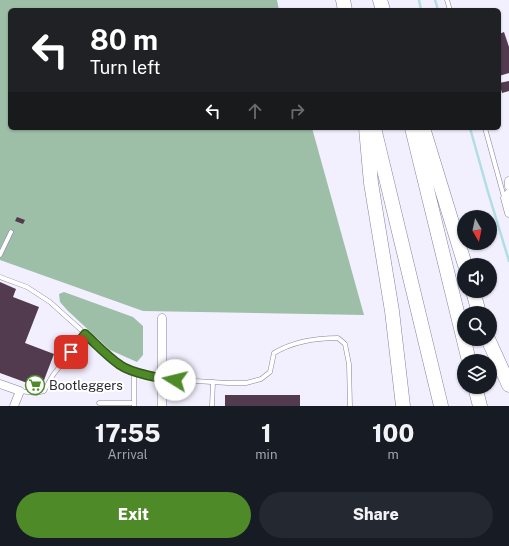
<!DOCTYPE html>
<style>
:root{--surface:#171b24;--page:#242831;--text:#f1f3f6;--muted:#9ea1a6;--accent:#4f8a29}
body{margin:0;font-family:"Public Sans",sans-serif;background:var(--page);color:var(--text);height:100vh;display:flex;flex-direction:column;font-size:15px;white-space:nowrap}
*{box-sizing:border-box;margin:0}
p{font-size:13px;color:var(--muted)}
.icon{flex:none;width:22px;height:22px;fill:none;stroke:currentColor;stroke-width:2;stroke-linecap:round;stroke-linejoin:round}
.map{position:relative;height:406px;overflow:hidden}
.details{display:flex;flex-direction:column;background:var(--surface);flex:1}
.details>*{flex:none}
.top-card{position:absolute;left:8px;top:8px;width:493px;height:122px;border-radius:6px;box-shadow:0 1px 3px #0004;background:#202124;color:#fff;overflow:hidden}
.needle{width:26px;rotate:171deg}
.tools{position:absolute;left:457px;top:210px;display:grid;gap:8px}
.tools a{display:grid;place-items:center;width:40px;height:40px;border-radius:50%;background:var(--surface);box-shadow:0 1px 3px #0004;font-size:20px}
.pin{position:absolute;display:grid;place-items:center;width:34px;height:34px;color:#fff;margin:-17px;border-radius:8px;box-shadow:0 2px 6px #0006}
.me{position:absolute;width:44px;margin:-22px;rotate:279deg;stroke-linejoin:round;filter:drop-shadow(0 0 3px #0008)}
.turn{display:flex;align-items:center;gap:14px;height:84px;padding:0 16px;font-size:18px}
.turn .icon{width:52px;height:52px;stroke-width:2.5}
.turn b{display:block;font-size:28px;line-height:34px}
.lanes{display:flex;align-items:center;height:38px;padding:0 16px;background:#0003;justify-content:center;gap:20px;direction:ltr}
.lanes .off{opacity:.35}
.eta{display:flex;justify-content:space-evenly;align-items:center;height:68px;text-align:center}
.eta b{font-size:24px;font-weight:800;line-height:28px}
.action{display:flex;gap:8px;margin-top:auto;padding:8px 16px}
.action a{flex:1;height:46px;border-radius:24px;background:var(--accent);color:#fff;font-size:16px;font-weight:800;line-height:46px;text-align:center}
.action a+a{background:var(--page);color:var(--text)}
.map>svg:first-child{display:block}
</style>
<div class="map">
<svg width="509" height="406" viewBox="0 0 509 406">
<rect width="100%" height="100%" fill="#f2f0fe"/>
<path fill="#9dbfa8" d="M0,0H277L279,10H10V128H312L364,315L143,311L0,260Z
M64,292L133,317L143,326V355L137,362L110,350L67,310L60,302L59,294Z"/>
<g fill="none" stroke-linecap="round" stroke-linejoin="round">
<path stroke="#b0dee2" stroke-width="2.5" d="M419,0L421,10
M435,0L438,10
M470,128L488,192L509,261"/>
</g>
<path fill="#523b4e" d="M504,32L509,47V73L499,76V34Z
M509,81V91L502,93L499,83Z
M17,217L25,220L23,224L15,221Z
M0,282L16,289L13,297L39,307L25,343L54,354L41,388L0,373Z
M225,395H300V406H225Z"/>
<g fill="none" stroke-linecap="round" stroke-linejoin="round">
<defs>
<path id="lane" d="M447,0L450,10
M485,128L504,197
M0,255L11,232
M0,277L27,287L50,302L120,365L130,371L162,379L228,383H246L261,379L270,372L274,353C294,341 315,338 338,338L345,344L349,364L350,406
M20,391L36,393L44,391L53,375L85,334
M99,403H134
M134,406V371
M212,406L213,382"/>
<path id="street" d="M509,181V186
M509,193L505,198L509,213
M162,318V406
M0,384L20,391L14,406"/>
<path id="highway" d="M343,0L345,10
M380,0L383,10
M366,128L371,183L392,311L403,406
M374,128L441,406
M412,128L469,361
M423,128L465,265
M473,291L479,313
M488,339L509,385
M475,387L480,406"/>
</defs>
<use href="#lane" stroke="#85819f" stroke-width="5"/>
<use href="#street" stroke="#85819f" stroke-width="9"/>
<use href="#highway" stroke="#85819f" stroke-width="15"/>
<use href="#lane" stroke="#fff" stroke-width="4"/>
<use href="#street" stroke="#fff" stroke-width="8"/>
<use href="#highway" stroke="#fff" stroke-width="14"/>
</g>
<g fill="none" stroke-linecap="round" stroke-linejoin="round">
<defs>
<path id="route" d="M71,352L85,334C96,344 108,357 120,365C131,373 162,379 175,380"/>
</defs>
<use href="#route" stroke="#335a1b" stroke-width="10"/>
<use href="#route" stroke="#4f8a29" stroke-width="7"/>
</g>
<defs>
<symbol id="supermarket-ring" viewBox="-11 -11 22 22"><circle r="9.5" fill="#fff" stroke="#4f8a29" stroke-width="1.5"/><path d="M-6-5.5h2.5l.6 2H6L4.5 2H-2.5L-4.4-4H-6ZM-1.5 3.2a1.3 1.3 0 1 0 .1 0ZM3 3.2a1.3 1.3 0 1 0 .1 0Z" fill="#4f8a29"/></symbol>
</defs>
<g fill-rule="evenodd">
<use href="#supermarket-ring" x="24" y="374" width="22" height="22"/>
</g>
<g text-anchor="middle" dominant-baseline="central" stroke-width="4" stroke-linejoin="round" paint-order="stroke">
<g font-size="13" fill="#2b2935" stroke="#fff" text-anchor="start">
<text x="49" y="385">Bootleggers</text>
</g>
</g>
</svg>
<div class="tools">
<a><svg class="needle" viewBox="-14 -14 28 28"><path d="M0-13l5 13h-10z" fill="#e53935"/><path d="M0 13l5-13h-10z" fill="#9ea1a6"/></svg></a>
<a><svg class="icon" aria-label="sound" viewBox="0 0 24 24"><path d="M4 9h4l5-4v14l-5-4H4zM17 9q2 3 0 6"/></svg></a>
<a><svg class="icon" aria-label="search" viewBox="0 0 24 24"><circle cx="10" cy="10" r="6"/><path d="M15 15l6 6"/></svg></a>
<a><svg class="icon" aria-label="layers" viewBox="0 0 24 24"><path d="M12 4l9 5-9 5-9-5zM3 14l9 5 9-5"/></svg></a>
</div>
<div class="pin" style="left:71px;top:352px;background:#d93025"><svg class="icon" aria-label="arrive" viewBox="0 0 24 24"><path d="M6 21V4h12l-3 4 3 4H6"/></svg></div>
<svg class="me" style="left:175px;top:380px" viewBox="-20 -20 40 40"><circle r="19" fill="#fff"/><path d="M0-13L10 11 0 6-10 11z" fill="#4f8a29"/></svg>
<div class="top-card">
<div class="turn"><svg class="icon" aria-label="left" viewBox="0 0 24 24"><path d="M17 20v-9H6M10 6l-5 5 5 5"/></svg><div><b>80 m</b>Turn left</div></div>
<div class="lanes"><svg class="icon" aria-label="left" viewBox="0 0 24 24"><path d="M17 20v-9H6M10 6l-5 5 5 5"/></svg><svg class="icon off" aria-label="ahead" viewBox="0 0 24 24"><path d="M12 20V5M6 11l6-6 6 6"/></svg><svg class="icon off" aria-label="right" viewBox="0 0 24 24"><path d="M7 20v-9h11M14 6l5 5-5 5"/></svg></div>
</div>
</div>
<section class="details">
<div class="eta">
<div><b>17:55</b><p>Arrival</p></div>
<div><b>1</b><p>min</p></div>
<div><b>100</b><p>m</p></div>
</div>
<div class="action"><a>Exit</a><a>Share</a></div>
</section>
